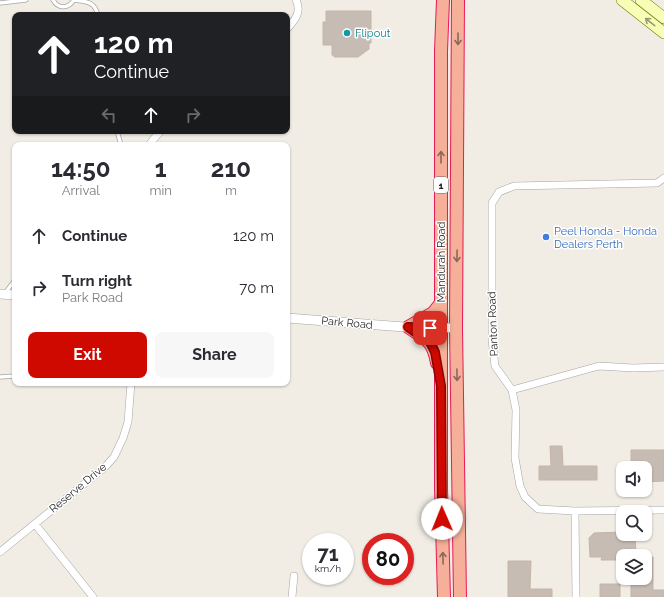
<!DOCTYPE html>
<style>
:root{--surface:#fff;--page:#f7f7f7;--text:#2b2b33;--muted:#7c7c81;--accent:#cf0800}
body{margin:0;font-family:Raleway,sans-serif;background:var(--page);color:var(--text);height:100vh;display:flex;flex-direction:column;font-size:15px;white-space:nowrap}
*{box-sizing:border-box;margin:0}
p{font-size:13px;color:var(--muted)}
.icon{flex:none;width:22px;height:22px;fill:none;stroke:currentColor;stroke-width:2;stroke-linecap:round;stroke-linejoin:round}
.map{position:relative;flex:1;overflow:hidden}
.panel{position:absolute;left:12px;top:142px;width:278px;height:244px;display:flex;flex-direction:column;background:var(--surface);border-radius:8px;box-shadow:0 1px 3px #0004}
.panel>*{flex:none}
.hud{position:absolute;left:12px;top:12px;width:278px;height:122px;border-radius:8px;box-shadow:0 1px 3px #0004;background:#202124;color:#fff;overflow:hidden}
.fabs{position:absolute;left:616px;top:461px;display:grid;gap:8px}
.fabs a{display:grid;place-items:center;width:36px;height:36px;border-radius:8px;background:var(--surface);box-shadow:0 1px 3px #0004;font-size:20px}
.speed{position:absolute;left:302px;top:533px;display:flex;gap:8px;font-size:20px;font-weight:700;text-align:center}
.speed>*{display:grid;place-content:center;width:52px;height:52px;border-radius:50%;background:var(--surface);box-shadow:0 1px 3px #0004;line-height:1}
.speed small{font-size:10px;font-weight:400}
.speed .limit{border:6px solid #d22;background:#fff;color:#111}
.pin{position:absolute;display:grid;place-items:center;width:34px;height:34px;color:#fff;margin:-17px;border-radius:8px;box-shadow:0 2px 6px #0006}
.me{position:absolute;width:44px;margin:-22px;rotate:359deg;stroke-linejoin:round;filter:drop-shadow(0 0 3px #0008)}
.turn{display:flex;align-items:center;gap:14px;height:84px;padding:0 16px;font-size:18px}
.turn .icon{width:52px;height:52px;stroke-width:2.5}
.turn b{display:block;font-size:28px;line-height:34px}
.lanes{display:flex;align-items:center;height:38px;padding:0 16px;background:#0003;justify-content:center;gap:20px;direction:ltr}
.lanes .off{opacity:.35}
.eta{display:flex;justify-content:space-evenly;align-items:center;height:68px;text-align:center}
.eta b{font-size:24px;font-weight:700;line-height:28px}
.action{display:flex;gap:8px;margin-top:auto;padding:8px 16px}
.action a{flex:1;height:46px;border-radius:8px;background:var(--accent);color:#fff;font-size:16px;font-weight:700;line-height:46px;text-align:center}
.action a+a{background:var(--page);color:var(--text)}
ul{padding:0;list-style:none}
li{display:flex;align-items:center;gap:12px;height:52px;padding:0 16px}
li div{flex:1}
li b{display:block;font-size:15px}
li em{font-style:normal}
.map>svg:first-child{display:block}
.building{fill:#c6bcb4;stroke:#c4b4a6}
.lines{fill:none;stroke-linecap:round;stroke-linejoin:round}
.service-casing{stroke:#a6a6a6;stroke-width:5}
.minor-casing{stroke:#a6a6a6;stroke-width:8}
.tertiary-casing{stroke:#a6a6a6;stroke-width:10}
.secondary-casing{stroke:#6a7d00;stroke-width:12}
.trunk-casing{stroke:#e81958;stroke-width:14}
.service{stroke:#fff;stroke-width:3.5}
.minor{stroke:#fff;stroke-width:7}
.tertiary{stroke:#fff;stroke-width:9}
.secondary{stroke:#f8feb6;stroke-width:11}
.trunk{stroke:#f6b099;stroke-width:12}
.oneway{stroke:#969a72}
.oneway2{stroke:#8a685c}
.route-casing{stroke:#870500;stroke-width:10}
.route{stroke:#cf0800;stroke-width:7}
.culture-dot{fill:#0f9aa8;stroke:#fff;stroke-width:1.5}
.shop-dot{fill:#3f7fe0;stroke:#fff;stroke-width:1.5}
.labels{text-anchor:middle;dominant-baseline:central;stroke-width:3;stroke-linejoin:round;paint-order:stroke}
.shield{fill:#fff;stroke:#626262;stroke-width:1}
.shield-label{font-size:10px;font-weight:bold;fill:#1f1f1f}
.culture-label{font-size:11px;fill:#0d838f;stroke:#fff;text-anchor:start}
.shop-label{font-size:11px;fill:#366cbe;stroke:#fff;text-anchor:start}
.street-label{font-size:11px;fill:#1f1f1f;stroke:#fff}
</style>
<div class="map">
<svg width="664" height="597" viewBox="0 0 664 597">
<rect width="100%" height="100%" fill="#f1ede5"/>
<path class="building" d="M 326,11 L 371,11 L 371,43 L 369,43 L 369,49 L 358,57 L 335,57 L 332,55 L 332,45 L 323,45 L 323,22 L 326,22 Z
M 550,446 L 562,446 L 563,466 L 597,466 L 597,480 L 539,480 L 539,466 L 551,466 Z
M 631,450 L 664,450 L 664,481 L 645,482 L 645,468 L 631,468 Z
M 623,532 L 623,534 L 635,534 L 636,556 L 623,556 L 623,560 L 601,560 L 602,557 L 590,557 L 589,538 L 594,533 Z
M 645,557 L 653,557 L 653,590 L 664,590 L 664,597 L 631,597 L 631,584 L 620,584 L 620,578 L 645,578 Z
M 508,561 L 531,561 L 530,589 L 552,589 L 552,597 L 508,597 Z
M 600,584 L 620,584 L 620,597 L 600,597 Z"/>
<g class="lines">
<g class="service-casing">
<path id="service" d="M 53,0 C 58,9 68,9 74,0
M 75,0 C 87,2 94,1 98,15
M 0,3 L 26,0
M 117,131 L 121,145
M 5,293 L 15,280
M 0,377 L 15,376"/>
</g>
<g class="minor-casing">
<path id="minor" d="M 287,29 C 295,20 302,12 296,0
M 149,145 L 157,135 L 161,131
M 664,178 L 657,183 L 514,186 L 499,192 L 492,203 L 492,340 L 495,366 L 512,390 L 516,410 L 515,458 L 520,486 L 525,497 L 538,509 L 575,511 L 664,510
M 512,390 L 599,366 L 633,368 L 664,367
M 575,511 L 576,597
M 35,524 L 93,597
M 0,552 L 105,467 L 114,457 L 123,438 L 128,422 L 131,383
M 292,597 L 294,576"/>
</g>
<g class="tertiary-casing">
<path id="tertiary" d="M 0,294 L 15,295
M 287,318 L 404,327 L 456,328"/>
</g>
<g class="secondary-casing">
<path id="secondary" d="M 622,0 L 664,33
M 641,0 L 664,18"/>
</g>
<g class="trunk-casing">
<path id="trunk" d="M 443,0 L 441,51 L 441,488 L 444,597
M 458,0 L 456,328 L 460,597
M 437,363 C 433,340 426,339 408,327 L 433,313 L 441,303"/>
</g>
<use href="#service" class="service"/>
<use href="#minor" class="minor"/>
<use href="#tertiary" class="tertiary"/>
<use href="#secondary" class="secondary"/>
<use href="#trunk" class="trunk"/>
</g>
<defs><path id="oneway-shaft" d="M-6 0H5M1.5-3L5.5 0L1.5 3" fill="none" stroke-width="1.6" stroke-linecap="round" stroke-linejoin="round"/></defs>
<use class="oneway" href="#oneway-shaft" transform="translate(650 22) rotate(-142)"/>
<g class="oneway2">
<use href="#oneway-shaft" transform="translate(458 39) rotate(90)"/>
<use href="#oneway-shaft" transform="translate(441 157) rotate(-90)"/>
<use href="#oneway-shaft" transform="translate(457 256) rotate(91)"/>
<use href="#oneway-shaft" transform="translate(457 375) rotate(89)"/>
<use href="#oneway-shaft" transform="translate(443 558) rotate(-91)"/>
</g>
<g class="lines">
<g class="route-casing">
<path id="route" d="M 430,328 L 408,327 L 430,342 L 435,352 L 441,386 L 442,519"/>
</g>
<use href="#route" class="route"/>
</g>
<circle class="culture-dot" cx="347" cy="33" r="4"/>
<circle class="shop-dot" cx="546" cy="237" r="4"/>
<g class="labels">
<rect class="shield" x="434" y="177" width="14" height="16" rx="3"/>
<g class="shield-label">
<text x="441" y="185">1</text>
</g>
<g class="culture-label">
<text x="355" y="33">Flipout</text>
</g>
<g class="shop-label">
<text x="554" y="231">Peel Honda - Honda<tspan x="554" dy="13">Dealers Perth</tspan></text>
</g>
<g class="street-label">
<text transform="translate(441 262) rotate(-90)">Mandurah Road</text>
<text transform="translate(347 323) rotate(5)">Park Road</text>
<text transform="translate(493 324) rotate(-92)">Panton Road</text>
<text transform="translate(78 488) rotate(-40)">Reserve Drive</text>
</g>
</g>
</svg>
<div class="fabs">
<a><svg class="icon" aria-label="sound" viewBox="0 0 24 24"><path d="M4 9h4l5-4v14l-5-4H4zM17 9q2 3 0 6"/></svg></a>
<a><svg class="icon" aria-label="search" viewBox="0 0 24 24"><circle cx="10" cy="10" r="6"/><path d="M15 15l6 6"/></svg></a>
<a><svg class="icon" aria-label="layers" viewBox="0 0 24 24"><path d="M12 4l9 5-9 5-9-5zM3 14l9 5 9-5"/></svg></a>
</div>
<div class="speed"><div>71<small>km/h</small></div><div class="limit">80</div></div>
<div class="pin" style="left:430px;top:328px;background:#d93025"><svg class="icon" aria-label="arrive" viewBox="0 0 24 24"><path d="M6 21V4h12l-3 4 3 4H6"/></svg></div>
<svg class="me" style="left:442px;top:519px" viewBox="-20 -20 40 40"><circle r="19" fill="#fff"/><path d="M0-13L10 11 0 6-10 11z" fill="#cf0800"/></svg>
<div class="hud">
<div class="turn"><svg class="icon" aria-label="ahead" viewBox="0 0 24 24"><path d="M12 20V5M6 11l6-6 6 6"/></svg><div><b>120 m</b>Continue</div></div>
<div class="lanes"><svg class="icon off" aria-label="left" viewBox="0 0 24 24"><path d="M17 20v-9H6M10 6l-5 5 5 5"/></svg><svg class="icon" aria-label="ahead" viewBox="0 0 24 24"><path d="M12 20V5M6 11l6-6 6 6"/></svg><svg class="icon off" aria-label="right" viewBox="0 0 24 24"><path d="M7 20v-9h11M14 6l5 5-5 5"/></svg></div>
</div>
<section class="panel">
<div class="eta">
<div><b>14:50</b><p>Arrival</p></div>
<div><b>1</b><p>min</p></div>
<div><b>210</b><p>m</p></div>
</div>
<ul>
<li><svg class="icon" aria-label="ahead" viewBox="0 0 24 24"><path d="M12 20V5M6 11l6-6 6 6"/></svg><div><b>Continue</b></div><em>120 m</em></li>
<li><svg class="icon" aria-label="right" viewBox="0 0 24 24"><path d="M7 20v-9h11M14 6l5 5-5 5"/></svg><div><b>Turn right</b><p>Park Road</p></div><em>70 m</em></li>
</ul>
<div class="action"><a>Exit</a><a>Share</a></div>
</section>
</div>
